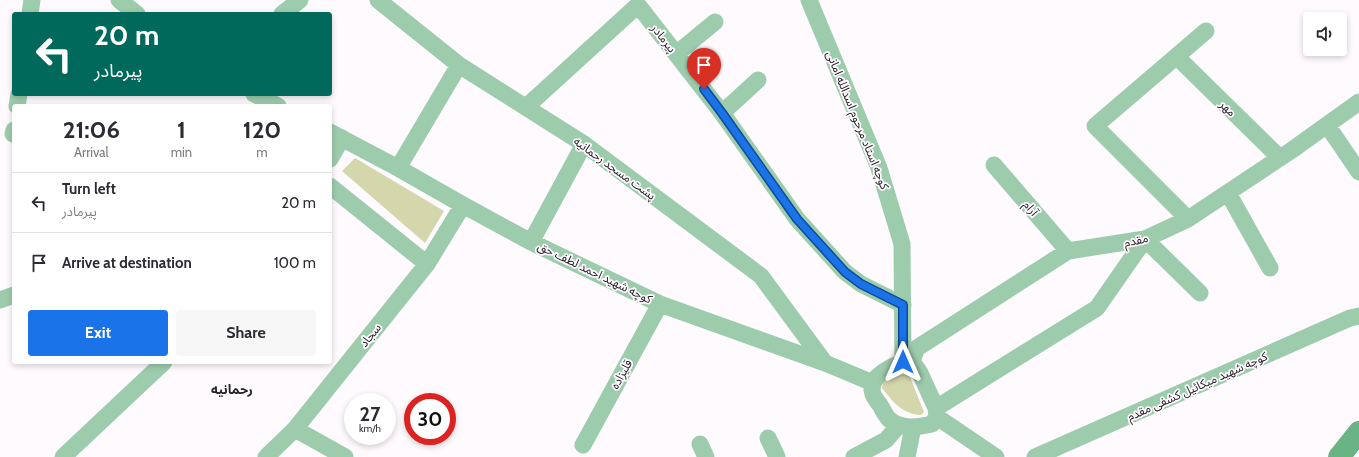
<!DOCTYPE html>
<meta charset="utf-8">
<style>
:root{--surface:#fff;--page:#f7f7f7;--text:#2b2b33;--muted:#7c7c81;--line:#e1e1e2;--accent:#1a73e8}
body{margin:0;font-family:Cabin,"Noto Sans Arabic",sans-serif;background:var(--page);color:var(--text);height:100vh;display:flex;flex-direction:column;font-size:15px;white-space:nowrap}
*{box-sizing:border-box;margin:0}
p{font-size:13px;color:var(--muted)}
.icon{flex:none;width:22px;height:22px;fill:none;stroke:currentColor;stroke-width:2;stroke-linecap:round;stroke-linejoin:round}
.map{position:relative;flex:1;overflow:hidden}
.panel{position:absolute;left:12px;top:104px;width:320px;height:260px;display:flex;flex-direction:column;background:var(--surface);border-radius:4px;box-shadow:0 2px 6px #0003}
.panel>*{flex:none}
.guide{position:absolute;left:12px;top:12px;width:320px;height:84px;border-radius:4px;box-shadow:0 2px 6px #0003;background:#00695c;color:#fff;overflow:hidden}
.buttons{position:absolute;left:1303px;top:12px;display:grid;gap:8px}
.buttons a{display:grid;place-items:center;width:44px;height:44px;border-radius:4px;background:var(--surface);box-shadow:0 2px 6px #0003;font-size:20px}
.speed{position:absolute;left:344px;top:393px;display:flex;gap:8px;font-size:20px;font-weight:700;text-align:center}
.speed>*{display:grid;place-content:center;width:52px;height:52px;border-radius:50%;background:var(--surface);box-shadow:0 2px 6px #0003;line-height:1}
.speed small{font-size:10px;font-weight:400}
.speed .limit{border:6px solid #d22;background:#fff;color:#111}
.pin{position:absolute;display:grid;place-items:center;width:34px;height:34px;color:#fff;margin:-41px -17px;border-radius:50% 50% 50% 0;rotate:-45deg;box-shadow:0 0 4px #0007}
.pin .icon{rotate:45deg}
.me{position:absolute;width:44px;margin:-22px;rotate:0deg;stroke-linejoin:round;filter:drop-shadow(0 0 3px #0008)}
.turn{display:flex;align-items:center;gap:14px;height:84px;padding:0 16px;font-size:18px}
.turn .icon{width:52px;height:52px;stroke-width:2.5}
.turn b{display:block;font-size:28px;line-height:34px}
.eta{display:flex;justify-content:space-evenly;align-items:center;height:68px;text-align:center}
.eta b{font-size:24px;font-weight:800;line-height:28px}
.primary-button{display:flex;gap:8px;margin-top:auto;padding:8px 16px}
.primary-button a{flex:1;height:46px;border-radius:4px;background:var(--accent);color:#fff;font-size:16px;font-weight:800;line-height:46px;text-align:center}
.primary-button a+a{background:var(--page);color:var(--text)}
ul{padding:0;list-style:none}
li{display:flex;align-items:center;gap:12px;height:60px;padding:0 16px;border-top:1px solid var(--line)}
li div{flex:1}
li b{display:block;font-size:15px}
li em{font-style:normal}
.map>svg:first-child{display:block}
.green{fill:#d4d7ab}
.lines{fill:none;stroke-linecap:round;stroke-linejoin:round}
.street{stroke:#9dccac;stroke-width:17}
.secondary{stroke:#6ab384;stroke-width:22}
.route-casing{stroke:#114b97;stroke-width:10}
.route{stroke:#1a73e8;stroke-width:7}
.labels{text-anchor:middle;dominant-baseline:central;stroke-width:3.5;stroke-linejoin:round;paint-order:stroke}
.street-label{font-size:12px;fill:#29222a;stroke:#fefafe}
.neighbourhood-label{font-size:13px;font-weight:bold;fill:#29222a;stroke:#fefafe}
</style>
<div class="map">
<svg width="1359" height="457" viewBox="0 0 1359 457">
<rect width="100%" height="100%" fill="#fefafe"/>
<path class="green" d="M 355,158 L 444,211 L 425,243 L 342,171 Z
M 904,373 L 908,374 L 910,377 L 924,412 L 921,415 C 902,414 893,402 882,388 L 883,382 Z"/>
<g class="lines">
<path class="street" d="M 119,0 L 137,14
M 378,0 L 459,65 L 584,144 L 761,276 L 825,363
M 809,0 L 879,168 L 902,244 L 903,362
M 30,14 L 32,0
M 282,14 L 300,0
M 676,54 L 715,22
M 1177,57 L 1280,158
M 254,94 L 278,106
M 17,106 L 19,94
M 526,107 L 638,5 L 722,113 L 797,219 L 845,272 L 861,284 L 903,305
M 722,113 L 758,80
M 1327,125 L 1359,172
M 330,132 L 398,168 L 463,205 L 531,242 L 660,304 L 825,363 L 873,383
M 13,134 L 14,130
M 330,159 L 342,138
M 994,165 L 1068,251
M 398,168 L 459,65
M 330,186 L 427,264
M 1228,193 L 1270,268
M 1188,219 L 1095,126 L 1206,31
M 531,242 L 584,144
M 0,300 L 14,295
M 903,362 L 911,363 L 916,367 L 920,373 L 936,408 L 937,417 L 932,424 C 919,427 902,430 890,420 C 886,417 883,410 880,405 C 878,402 874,398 873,394 C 867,377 890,367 903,362 Z
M 911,363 L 917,348 L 1068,251 L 1145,239 L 1188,219 L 1292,150 L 1359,102
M 936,408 L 1097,308 L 1145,239 L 1200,293
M 937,417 L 996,457
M 295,429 L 345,457
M 768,438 L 777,457
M 700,444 L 706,457
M 583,445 L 660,304
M 63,457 L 164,362
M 266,457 L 295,429 L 427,264 L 463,205
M 854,457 L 886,440 L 899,425
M 907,457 L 913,427
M 1035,457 L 1350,318 L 1359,316"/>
<path class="secondary" d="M 1339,457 L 1359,432"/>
</g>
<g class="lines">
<g class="route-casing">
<path id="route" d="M 704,89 L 722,113 L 797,219 L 845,272 L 861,284 L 903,305 L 903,362"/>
</g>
<use href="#route" class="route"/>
</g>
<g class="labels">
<g class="street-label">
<text transform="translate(664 38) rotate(52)">پیرمادر</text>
<text transform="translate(1228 108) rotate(44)">مهر</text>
<text transform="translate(858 120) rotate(68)">کوچه استاد مرحوم اسدالله امانی</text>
<text transform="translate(615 168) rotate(36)">پشت مسجد رحمانیه</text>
<text transform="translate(1031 208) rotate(50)">آرام</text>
<text transform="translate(1136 240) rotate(-13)">مقدم</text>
<text transform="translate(595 272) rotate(26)">کوچه شهید احمد لطف حق</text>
<text transform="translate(370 335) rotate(-51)">سجاد</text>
<text transform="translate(621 374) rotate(-61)">قلیزاده</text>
<text transform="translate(1197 386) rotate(-24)">کوچه شهید میکائیل کشفی مقدم</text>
</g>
<g class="neighbourhood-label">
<text x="232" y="389">رحمانیه</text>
</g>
</g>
</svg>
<div class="buttons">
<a><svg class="icon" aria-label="sound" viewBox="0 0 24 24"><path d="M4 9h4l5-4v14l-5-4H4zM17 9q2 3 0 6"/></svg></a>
</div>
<div class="speed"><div>27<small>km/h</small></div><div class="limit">30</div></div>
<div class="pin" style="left:704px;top:89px;background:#d93025"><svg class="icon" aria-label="arrive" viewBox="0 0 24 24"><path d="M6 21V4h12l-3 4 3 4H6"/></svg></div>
<svg class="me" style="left:903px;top:362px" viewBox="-20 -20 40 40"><path d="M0-17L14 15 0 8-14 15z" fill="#1a73e8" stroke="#fff" stroke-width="4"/></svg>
<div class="guide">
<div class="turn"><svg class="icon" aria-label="left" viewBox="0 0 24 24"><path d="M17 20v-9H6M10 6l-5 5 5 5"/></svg><div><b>20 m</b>پیرمادر</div></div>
</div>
<section class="panel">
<div class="eta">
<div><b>21:06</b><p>Arrival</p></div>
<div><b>1</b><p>min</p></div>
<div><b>120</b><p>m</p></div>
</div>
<ul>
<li><svg class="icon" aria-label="left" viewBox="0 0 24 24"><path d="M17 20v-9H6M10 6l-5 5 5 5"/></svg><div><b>Turn left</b><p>پیرمادر</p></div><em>20 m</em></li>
<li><svg class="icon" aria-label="arrive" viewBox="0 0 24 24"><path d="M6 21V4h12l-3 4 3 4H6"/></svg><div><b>Arrive at destination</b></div><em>100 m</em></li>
</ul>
<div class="primary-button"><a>Exit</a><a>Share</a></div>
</section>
</div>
